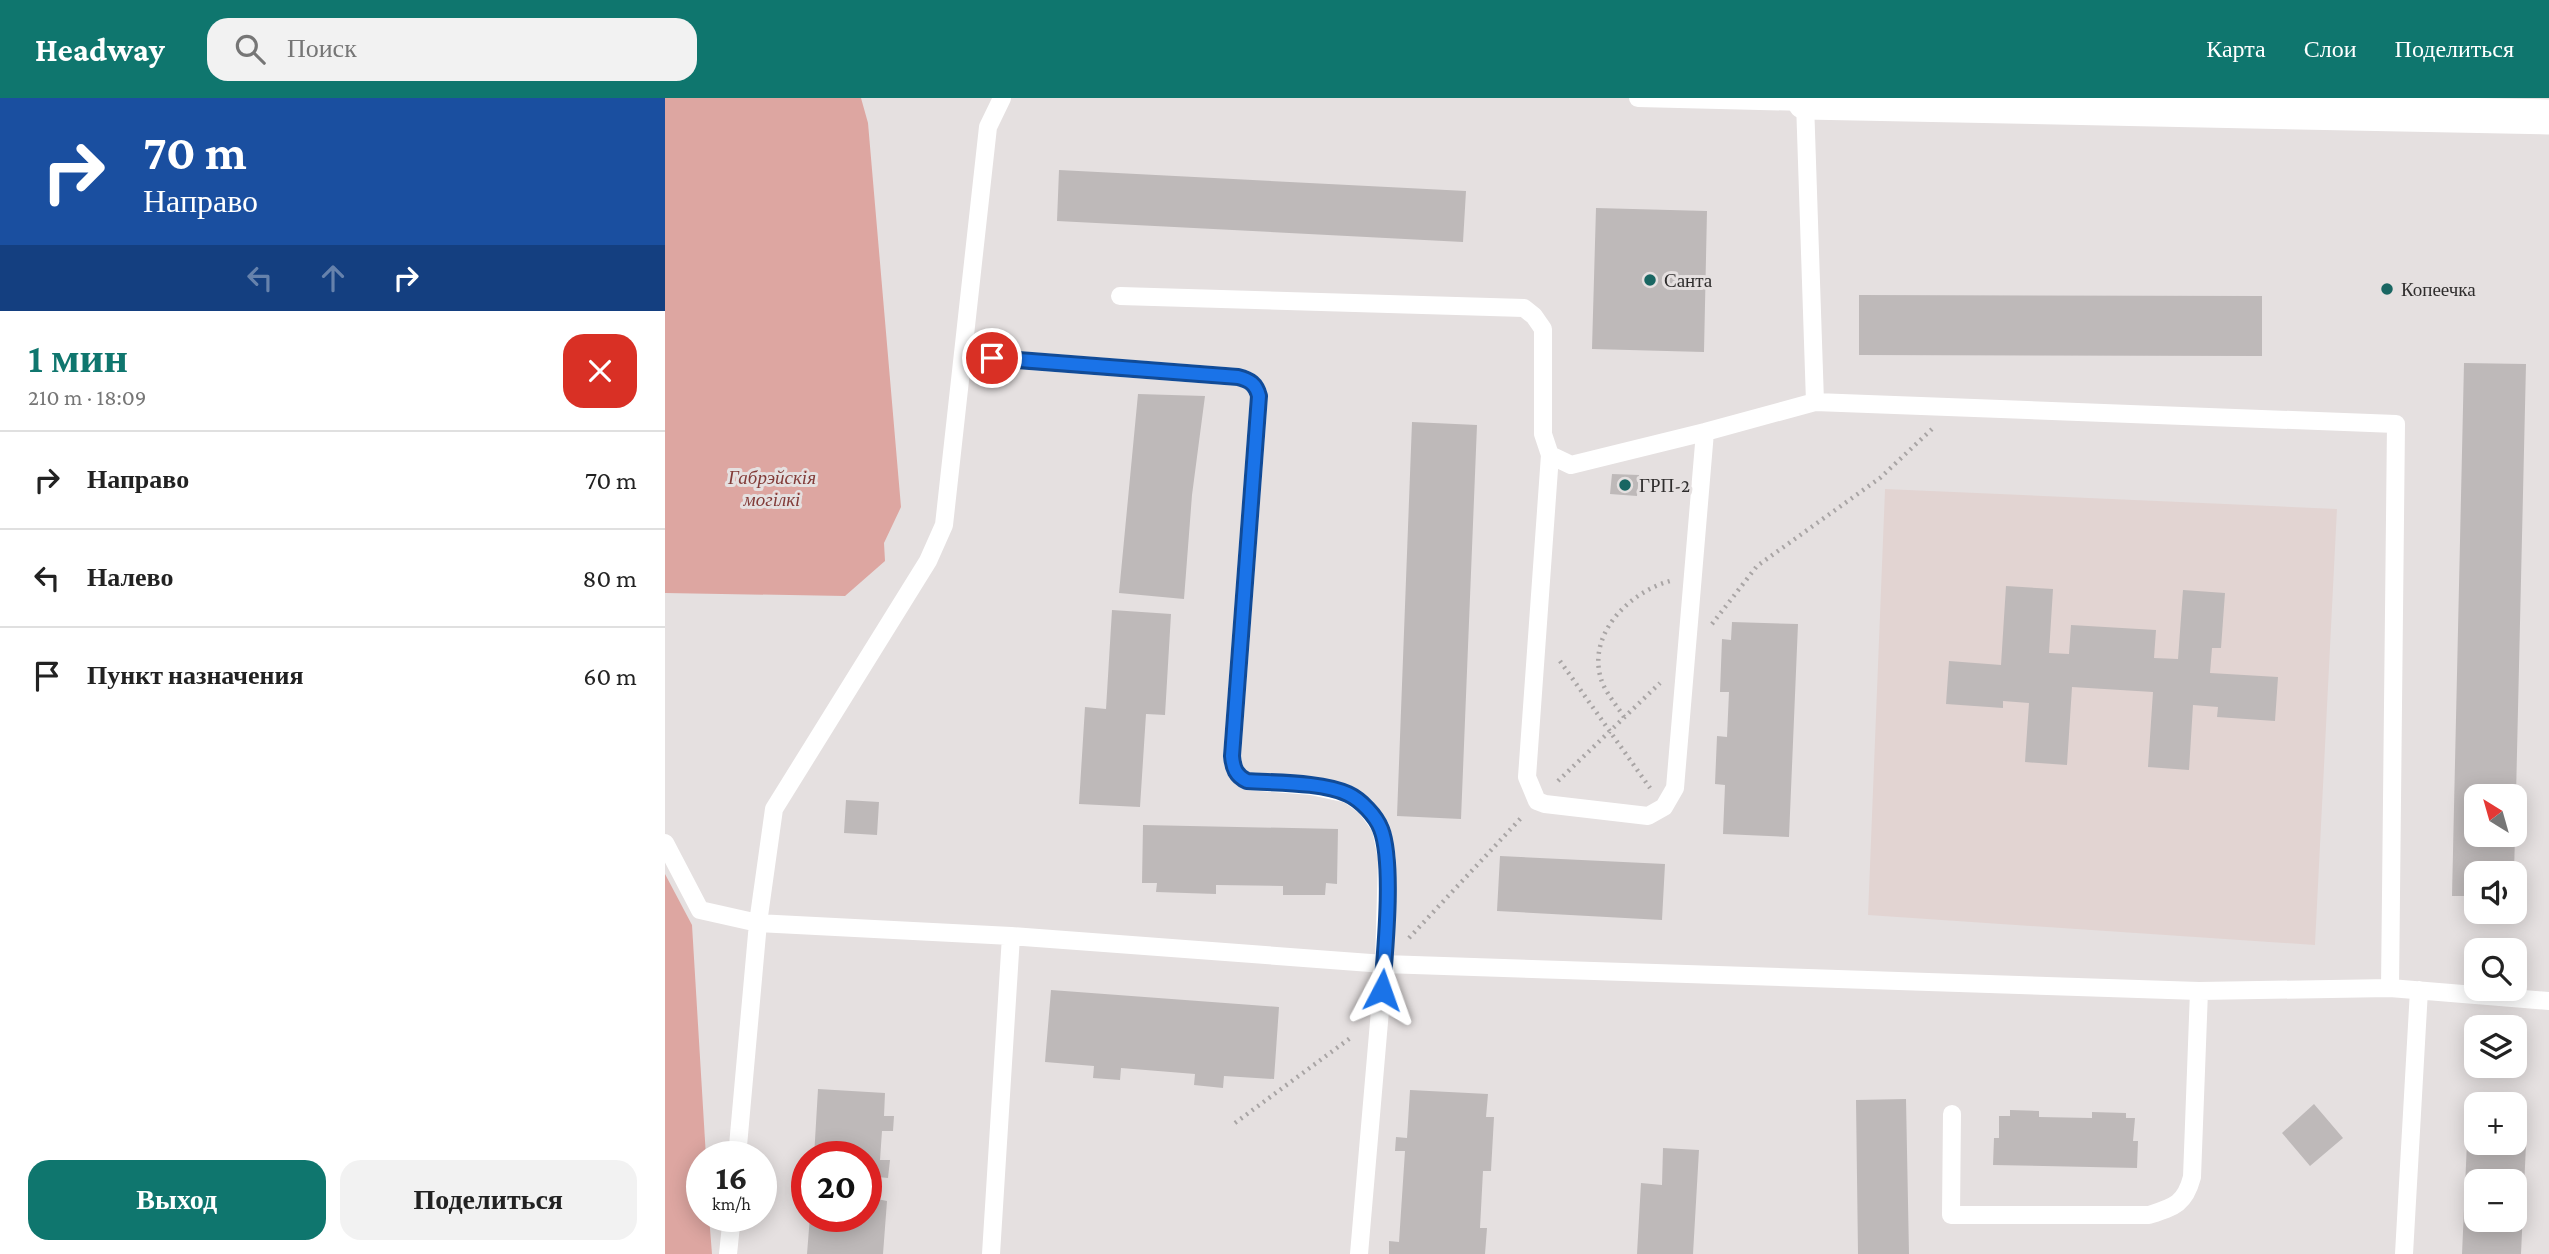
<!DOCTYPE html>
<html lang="ru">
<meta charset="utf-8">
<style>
:root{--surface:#fff;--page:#f2f2f2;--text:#222;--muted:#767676;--line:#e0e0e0;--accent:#0f766e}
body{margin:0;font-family:"Crimson Pro",serif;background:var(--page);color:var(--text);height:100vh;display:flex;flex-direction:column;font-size:26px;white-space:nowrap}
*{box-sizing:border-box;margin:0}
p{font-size:23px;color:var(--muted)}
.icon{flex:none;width:38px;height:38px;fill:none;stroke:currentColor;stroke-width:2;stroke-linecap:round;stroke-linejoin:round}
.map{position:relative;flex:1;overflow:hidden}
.sheet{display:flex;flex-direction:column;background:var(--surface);width:665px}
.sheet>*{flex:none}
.top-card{background:#1a4fa0;color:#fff;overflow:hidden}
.needle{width:46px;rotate:323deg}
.fabs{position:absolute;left:1799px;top:686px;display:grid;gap:14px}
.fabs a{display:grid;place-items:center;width:63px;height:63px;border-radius:14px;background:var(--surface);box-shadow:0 4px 18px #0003;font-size:35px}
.speed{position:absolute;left:21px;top:1043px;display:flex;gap:14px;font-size:35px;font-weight:700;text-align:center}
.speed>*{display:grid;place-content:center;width:91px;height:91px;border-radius:50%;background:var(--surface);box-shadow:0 4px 18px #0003;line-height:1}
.speed small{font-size:18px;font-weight:400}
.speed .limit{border:10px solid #d22;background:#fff;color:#111}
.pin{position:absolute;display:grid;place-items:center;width:60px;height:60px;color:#fff;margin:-30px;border:4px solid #fff;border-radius:50%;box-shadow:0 2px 7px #0007}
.me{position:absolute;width:77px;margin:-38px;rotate:4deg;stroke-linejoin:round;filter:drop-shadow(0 0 5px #0008)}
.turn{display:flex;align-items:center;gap:24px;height:147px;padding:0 28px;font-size:32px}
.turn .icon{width:91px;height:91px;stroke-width:2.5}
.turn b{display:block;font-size:49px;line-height:60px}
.lanes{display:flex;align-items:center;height:66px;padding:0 28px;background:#0003;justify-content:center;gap:35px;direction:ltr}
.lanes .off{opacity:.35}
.round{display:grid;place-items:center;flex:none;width:74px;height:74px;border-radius:21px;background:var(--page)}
.headline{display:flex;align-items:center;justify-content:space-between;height:119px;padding:0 28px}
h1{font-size:42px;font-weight:600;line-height:52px;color:var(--accent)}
.primary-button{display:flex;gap:14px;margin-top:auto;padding:14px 28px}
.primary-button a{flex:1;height:80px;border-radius:21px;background:var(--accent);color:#fff;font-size:28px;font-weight:600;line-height:80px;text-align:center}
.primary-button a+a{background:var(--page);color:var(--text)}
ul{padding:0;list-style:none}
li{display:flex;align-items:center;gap:21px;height:98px;padding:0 28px;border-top:2px solid var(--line)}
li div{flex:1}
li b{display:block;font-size:26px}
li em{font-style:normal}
header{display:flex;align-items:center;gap:42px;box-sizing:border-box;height:98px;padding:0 35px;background:var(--accent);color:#fff}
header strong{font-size:33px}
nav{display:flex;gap:38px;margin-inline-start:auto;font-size:24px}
.search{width:490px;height:63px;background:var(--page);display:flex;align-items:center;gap:18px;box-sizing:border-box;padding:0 24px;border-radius:21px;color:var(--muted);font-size:26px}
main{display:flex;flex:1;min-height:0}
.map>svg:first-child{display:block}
.built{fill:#e2d4d2}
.green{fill:#dda6a1}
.building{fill:#beb9b9;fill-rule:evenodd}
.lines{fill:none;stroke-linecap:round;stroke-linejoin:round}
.path{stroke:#a9a5a5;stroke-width:4.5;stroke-dasharray:2 5;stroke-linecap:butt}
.service{stroke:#fff;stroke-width:18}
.minor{stroke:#fff;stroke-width:35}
.route-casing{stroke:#114b97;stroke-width:18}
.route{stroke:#1a73e8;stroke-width:12}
.poi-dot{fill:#196662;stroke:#e5e0e0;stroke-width:2.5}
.labels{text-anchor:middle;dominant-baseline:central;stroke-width:6;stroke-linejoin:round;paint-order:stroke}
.poi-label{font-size:19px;fill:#2f2d2d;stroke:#e5e0e0;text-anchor:start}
.park-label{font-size:19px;font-style:italic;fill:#823b38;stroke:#e5e0e0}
</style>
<header>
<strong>Headway</strong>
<div class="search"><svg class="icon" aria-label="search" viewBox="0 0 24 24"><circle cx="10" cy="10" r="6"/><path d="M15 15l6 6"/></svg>Поиск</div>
<nav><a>Карта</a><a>Слои</a><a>Поделиться</a></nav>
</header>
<main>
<section class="sheet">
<div class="top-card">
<div class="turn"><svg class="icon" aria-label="right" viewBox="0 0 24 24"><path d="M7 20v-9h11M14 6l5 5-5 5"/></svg><div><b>70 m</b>Направо</div></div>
<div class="lanes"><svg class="icon off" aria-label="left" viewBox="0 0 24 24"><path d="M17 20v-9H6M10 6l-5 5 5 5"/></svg><svg class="icon off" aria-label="ahead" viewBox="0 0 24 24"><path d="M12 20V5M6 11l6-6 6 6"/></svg><svg class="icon" aria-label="right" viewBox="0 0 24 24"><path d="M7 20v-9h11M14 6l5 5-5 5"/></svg></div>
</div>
<div class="headline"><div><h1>1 мин</h1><p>210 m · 18:09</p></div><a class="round" style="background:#d93025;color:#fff"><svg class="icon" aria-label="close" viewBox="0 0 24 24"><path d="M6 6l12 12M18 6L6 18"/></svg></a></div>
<ul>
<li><svg class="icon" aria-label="right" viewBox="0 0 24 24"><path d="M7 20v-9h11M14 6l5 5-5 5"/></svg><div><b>Направо</b></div><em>70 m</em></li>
<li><svg class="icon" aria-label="left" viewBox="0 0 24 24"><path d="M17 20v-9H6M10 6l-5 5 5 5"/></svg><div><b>Налево</b></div><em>80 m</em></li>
<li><svg class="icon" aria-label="arrive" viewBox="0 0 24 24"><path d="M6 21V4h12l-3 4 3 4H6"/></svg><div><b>Пункт назначения</b></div><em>60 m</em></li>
</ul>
<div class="primary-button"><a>Выход</a><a>Поделиться</a></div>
</section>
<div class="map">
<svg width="1884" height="1156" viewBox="0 0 1884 1156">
<rect width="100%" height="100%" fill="#e5e0e0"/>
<path class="built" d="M 1220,391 L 1672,411 L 1650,847 L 1203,817 Z"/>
<path class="green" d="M 0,0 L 196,0 L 203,25 L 236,409 L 219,445 L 220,463 L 180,498 L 0,495 Z
M 0,776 L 27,827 L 41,1059 L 37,1059 L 37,1118 L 44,1118 L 47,1156 L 0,1156 Z"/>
<path class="building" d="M 394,72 L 801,93 L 798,144 L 392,123 Z
M 931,110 L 1042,113 L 1039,254 L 927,251 Z
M 1194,197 L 1597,198 L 1597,258 L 1194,257 Z
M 1799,265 L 1861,266 L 1851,698 L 1811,698 L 1811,737 L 1850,737 L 1849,775 L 1811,775 L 1811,798 L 1787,798 Z
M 473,296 L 540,298 L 527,397 L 519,501 L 454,495 Z
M 747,324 L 812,327 L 796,721 L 732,718 Z
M 947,376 L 974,377 L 972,398 L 945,396 Z
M 1341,488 L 1388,491 L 1384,555 L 1404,556 L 1406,527 L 1491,532 L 1489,560 L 1513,561 L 1518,492 L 1560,495 L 1556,550 L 1547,550 L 1545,575 L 1613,579 L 1610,623 L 1552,619 L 1553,609 L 1528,607 L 1524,672 L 1483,669 L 1488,594 L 1407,589 L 1402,667 L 1360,664 L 1364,605 L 1338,603 L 1338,610 L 1281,606 L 1284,563 L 1336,567 Z
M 447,512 L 506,516 L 500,617 L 481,616 L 475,709 L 414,706 L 420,609 L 441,611 Z
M 1067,524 L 1133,526 L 1124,739 L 1058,736 L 1060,687 L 1050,686 L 1052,638 L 1062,639 L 1064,594 L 1055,594 L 1057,541 L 1066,542 Z
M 181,702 L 214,704 L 212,737 L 179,735 Z
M 478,727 L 673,731 L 672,786 L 661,785 L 660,797 L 618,797 L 618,788 L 551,787 L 551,796 L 491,794 L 492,785 L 477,785 Z
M 835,758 L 1000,766 L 997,822 L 832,813 Z
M 386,892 L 614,909 L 609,981 L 559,978 L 558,990 L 529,987 L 530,976 L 456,970 L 455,982 L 428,980 L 429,968 L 380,964 Z
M 153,991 L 220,995 L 219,1018 L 229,1018 L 228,1033 L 217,1033 L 215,1062 L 225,1062 L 223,1080 L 213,1079 L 213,1089 L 212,1101 L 222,1103 L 218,1156 L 142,1156 L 145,1118 L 201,1118 L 201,1059 L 149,1059 Z
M 745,992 L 823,996 L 821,1019 L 829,1019 L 826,1073 L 818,1073 L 815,1130 L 822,1130 L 820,1156 L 724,1156 L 724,1143 L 734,1144 L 740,1053 L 730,1053 L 731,1039 L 742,1040 Z
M 1241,1001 L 1244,1156 L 1193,1156 L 1191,1002 Z
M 1649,1006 L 1678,1040 L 1645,1068 L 1617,1035 Z
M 1345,1012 L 1374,1013 L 1374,1019 L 1427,1020 L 1427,1014 L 1461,1015 L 1461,1020 L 1470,1020 L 1468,1043 L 1473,1043 L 1472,1070 L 1328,1067 L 1329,1040 L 1334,1040 L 1334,1018 L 1345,1018 Z
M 1803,1022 L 1811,1023 L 1811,1045 L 1850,1045 L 1850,1024 L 1862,1024 L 1856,1156 L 1797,1156 ZM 1811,1083 L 1850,1083 L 1850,1122 L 1811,1122 Z
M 998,1050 L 1034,1052 L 1028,1156 L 972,1156 L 976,1085 L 997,1087 Z"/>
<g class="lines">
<path class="path" d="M 1047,526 L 1092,468 L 1215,380 L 1267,331
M 895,563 L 985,690
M 959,619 C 952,608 940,594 936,581 C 922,535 965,494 1005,483
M 893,683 L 995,585
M 744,840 L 857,719
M 570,1025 L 688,938"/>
<path class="service" d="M 973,0 L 1140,4 L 1150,304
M 455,198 L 859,210 L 869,218 L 878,231 L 878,336 L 885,357 L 906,367 L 1040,334 L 1150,304 L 1731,326 L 1725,890
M 299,258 L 573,279 C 585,282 591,286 594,298 L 567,658 C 568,670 571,678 582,683 L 646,688 L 683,696 L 701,709 L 716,730 L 722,761 L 719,866 L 694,1156
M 885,357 L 862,679 L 872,703 L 880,706 L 983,718 L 999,709 L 1010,690 L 1040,334
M 0,745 L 35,812 L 93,825 L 346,838 L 719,866 L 1534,893 L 1725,890 L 1884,903
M 1287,1016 L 1286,1117 L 1484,1117 C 1509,1109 1520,1106 1527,1079 L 1534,893
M 72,1059 L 93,825 L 109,711 L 263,463 L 279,427 L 323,29 L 337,0
M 63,1156 L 67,1118
M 326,1156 L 346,838
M 1739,1156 L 1754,892"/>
<path class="minor" d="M 1140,0 L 1140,4 L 1884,19"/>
</g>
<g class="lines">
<g class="route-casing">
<path id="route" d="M 327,260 L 573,279 C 585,282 591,286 594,298 L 567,658 C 568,670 571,678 582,683 C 611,685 657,684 683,696 C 696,702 711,718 716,731 C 729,765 720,855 717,892"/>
</g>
<use href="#route" class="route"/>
</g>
<g class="poi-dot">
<circle cx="985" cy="182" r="7"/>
<circle cx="1722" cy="191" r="7"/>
<circle cx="960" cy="387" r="7"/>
</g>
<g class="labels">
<g class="poi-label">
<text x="999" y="182">Санта</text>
<text x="1736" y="191">Копеечка</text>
<text x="974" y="387">ГРП-2</text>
</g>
<g class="park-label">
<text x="107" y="379">Габрэйскія<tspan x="107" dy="22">могілкі</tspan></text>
</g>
</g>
</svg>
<div class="fabs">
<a><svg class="needle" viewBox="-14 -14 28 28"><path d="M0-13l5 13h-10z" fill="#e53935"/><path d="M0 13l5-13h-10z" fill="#767676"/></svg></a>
<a><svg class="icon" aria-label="sound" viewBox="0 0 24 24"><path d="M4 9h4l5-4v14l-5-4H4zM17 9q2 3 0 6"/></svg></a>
<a><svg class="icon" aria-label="search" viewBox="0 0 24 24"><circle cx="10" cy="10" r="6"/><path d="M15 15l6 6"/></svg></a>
<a><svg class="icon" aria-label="layers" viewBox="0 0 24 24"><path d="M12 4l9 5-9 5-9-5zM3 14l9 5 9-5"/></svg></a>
<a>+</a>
<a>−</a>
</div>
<div class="speed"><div>16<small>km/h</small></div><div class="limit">20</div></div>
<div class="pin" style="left:327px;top:260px;background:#d93025"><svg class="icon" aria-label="arrive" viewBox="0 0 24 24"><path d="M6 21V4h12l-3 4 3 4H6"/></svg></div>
<svg class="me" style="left:717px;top:892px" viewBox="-20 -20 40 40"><path d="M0-17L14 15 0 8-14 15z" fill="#1a73e8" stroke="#fff" stroke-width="4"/></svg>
</div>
</main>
